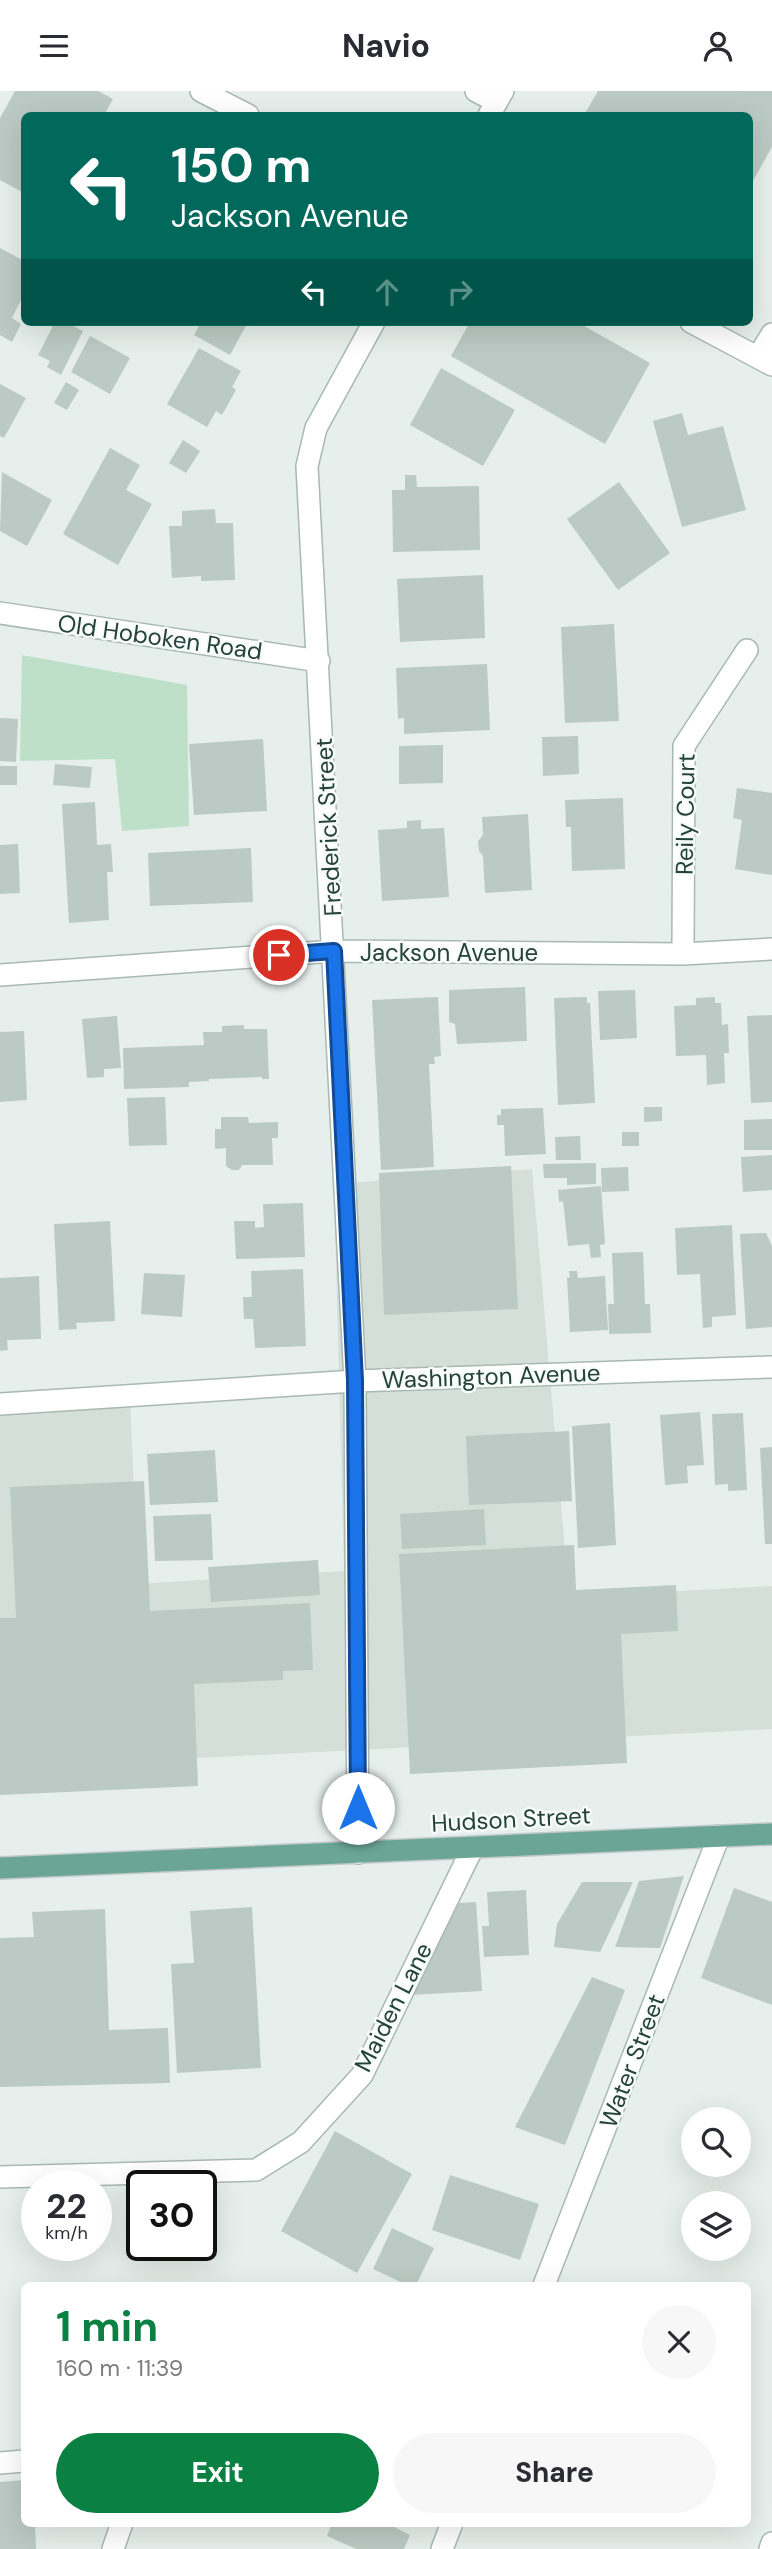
<!DOCTYPE html>
<meta charset="utf-8">
<style>
:root{--surface:#fff;--page:#f7f7f7;--text:#2b2b33;--muted:#7c7c81;--accent:#0b8043}
body{margin:0;font-family:"DM Sans",sans-serif;background:var(--page);color:var(--text);height:100vh;display:flex;flex-direction:column;font-size:26px;white-space:nowrap}
*{box-sizing:border-box;margin:0}
p{font-size:23px;color:var(--muted)}
.icon{flex:none;width:38px;height:38px;fill:none;stroke:currentColor;stroke-width:2;stroke-linecap:round;stroke-linejoin:round}
.map{position:relative;flex:1;overflow:hidden}
.sheet{position:absolute;left:21px;top:2191px;width:730px;height:245px;display:flex;flex-direction:column;background:var(--surface);border-radius:10px;box-shadow:0 7px 28px #0002}
.sheet>*{flex:none}
.banner{position:absolute;left:21px;top:21px;width:732px;height:214px;border-radius:10px;box-shadow:0 7px 28px #0002;background:#00695c;color:#fff;overflow:hidden}
.buttons{position:absolute;left:681px;top:2016px;display:grid;gap:14px}
.buttons a{display:grid;place-items:center;width:70px;height:70px;border-radius:50%;background:var(--surface);box-shadow:0 7px 28px #0002;font-size:35px}
.speed{position:absolute;left:21px;top:2079px;display:flex;gap:14px;font-size:35px;font-weight:700;text-align:center}
.speed>*{display:grid;place-content:center;width:91px;height:91px;border-radius:50%;background:var(--surface);box-shadow:0 7px 28px #0002;line-height:1}
.speed small{font-size:18px;font-weight:400}
.speed .limit{border:4px solid #111;border-radius:10px;background:#fff;color:#111}
.pin{position:absolute;display:grid;place-items:center;width:60px;height:60px;color:#fff;margin:-30px;border:4px solid #fff;border-radius:50%;box-shadow:0 2px 7px #0007}
.me{position:absolute;width:77px;margin:-38px;rotate:0deg;stroke-linejoin:round;filter:drop-shadow(0 0 5px #0008)}
.turn{display:flex;align-items:center;gap:24px;height:147px;padding:0 35px;font-size:32px}
.turn .icon{width:91px;height:91px;stroke-width:2.5}
.turn b{display:block;font-size:49px;line-height:60px}
.lanes{display:flex;align-items:center;height:66px;padding:0 35px;background:#0003;justify-content:center;gap:35px;direction:ltr}
.lanes .off{opacity:.35}
.round{display:grid;place-items:center;flex:none;width:74px;height:74px;border-radius:37px;background:var(--page)}
.overview{display:flex;align-items:center;justify-content:space-between;height:119px;padding:0 35px}
h1{font-size:42px;font-weight:700;line-height:52px;color:var(--accent)}
.action{display:flex;gap:14px;margin-top:auto;padding:14px 35px}
.action a{flex:1;height:80px;border-radius:42px;background:var(--accent);color:#fff;font-size:28px;font-weight:700;line-height:80px;text-align:center}
.action a+a{background:var(--page);color:var(--text)}
header{display:flex;justify-content:space-between;align-items:center;height:91px;padding:0 35px;background:var(--surface);font-size:32px;font-weight:700}
.map>svg:first-child{display:block}
.built{fill:#d4dfda}
.green{fill:#bfe0c8}
.building{fill:#bbcac4}
.lines{fill:none;stroke-linecap:round;stroke-linejoin:round}
.minor-casing{stroke:#a8b8b2;stroke-width:24}
.major-casing{stroke:#c2cac8;stroke-width:24}
.minor{stroke:#fff;stroke-width:21}
.major{stroke:#6aa596;stroke-width:21}
.route-casing{stroke:#114b97;stroke-width:18}
.route{stroke:#1a73e8;stroke-width:12}
.labels{text-anchor:middle;dominant-baseline:central;stroke-width:5;stroke-linejoin:round;paint-order:stroke}
.street-label{font-size:24px;fill:#24423a;stroke:#f7fbf9}
</style>
<header><svg class="icon" aria-label="menu" viewBox="0 0 24 24"><path d="M4 6h16M4 12h16M4 18h16"/></svg>Navio<svg class="icon" aria-label="person" viewBox="0 0 24 24"><circle cx="12" cy="8" r="4"/><path d="M4 21q1-7 8-7t8 7"/></svg></header>
<div class="map">
<svg width="772" height="2458" viewBox="0 0 772 2458">
<rect width="100%" height="100%" fill="#e6efeb"/>
<path class="built" d="M 532,1078 L 569,1506 L 772,1495 L 772,1638 L 0,1677 L 0,1313 L 130,1307 L 138,1493 L 344,1480 L 334,1093 Z"/>
<path class="green" d="M 22,564 L 187,594 L 189,735 L 122,740 L 115,668 L 20,670 Z"/>
<path class="building" d="M 15,0 L 98,0 L 113,8 L 104,24 L 24,24 L 24,102 L 0,89 L 0,27 Z
M 598,0 L 772,0 L 772,56 L 749,97 L 749,24 L 584,24 Z
M 0,157 L 24,170 L 24,203 L 12,227 L 21,233 L 12,251 L 0,244 Z
M 55,231 L 66,231 L 83,240 L 61,284 L 47,276 L 50,270 L 38,264 Z
M 201,231 L 248,231 L 230,264 L 194,244 Z
M 470,231 L 577,231 L 650,272 L 605,353 L 451,265 Z
M 90,245 L 130,267 L 110,303 L 71,281 Z
M 199,257 L 241,280 L 232,296 L 236,299 L 222,324 L 216,320 L 207,336 L 167,313 Z
M 441,277 L 515,319 L 483,375 L 410,334 Z
M 66,291 L 79,299 L 67,319 L 54,312 Z
M 0,293 L 26,307 L 4,347 L 0,345 Z
M 682,322 L 688,344 L 723,335 L 746,419 L 682,436 L 653,330 Z
M 183,349 L 200,360 L 186,382 L 169,372 Z
M 110,357 L 140,374 L 126,399 L 152,413 L 118,474 L 63,443 Z
M 2,381 L 52,409 L 27,455 L 0,440 Z
M 405,384 L 416,384 L 417,396 L 479,395 L 480,459 L 393,461 L 392,399 L 405,399 Z
M 619,391 L 670,462 L 618,499 L 567,428 Z
M 215,418 L 216,432 L 233,432 L 235,489 L 201,490 L 201,485 L 172,487 L 169,435 L 182,435 L 182,420 Z
M 483,484 L 485,547 L 400,551 L 397,488 Z
M 614,533 L 619,630 L 565,632 L 561,536 Z
M 487,573 L 490,639 L 404,643 L 404,627 L 398,628 L 396,577 Z
M 0,627 L 18,628 L 16,671 L 0,670 Z
M 578,645 L 579,683 L 543,685 L 542,646 Z
M 263,648 L 267,720 L 194,724 L 189,653 Z
M 443,654 L 443,692 L 399,693 L 399,655 Z
M 55,673 L 92,676 L 90,697 L 53,694 Z
M 0,675 L 17,675 L 17,694 L 0,694 Z
M 737,697 L 772,702 L 772,784 L 735,778 L 742,729 L 733,727 Z
M 623,707 L 625,778 L 572,780 L 571,736 L 566,736 L 565,709 Z
M 95,711 L 97,754 L 111,753 L 113,781 L 107,781 L 109,829 L 69,832 L 62,713 Z
M 528,723 L 532,799 L 485,802 L 483,765 L 479,760 L 478,750 L 483,744 L 482,726 Z
M 421,729 L 421,738 L 444,737 L 449,806 L 382,810 L 378,739 L 407,737 L 407,730 Z
M 18,753 L 20,802 L 0,803 L 0,754 Z
M 251,757 L 253,811 L 150,815 L 148,762 Z
M 525,896 L 527,950 L 457,953 L 455,933 L 449,931 L 449,899 Z
M 635,899 L 637,947 L 600,949 L 598,900 Z
M 438,906 L 441,965 L 434,966 L 435,973 L 429,973 L 434,1076 L 381,1079 L 372,909 Z
M 587,906 L 587,912 L 590,912 L 595,1012 L 558,1014 L 554,907 Z
M 715,906 L 715,912 L 721,912 L 722,934 L 728,933 L 729,962 L 724,962 L 725,992 L 707,994 L 706,964 L 676,965 L 674,915 L 696,914 L 696,907 Z
M 772,924 L 772,1011 L 751,1012 L 747,925 Z
M 117,925 L 121,977 L 104,978 L 104,986 L 87,987 L 82,928 Z
M 244,934 L 244,938 L 267,938 L 269,988 L 262,988 L 262,986 L 209,988 L 209,990 L 189,991 L 189,996 L 124,998 L 123,957 L 204,954 L 203,941 L 222,941 L 222,935 Z
M 24,940 L 27,1009 L 0,1011 L 0,941 Z
M 165,1006 L 167,1054 L 129,1055 L 127,1007 Z
M 644,1016 L 662,1016 L 662,1030 L 644,1031 Z
M 543,1017 L 546,1063 L 505,1065 L 504,1034 L 497,1034 L 497,1024 L 501,1024 L 501,1018 Z
M 221,1026 L 248,1026 L 249,1032 L 278,1031 L 278,1047 L 272,1047 L 273,1074 L 242,1074 L 239,1079 L 232,1079 L 226,1075 L 226,1057 L 215,1058 L 215,1038 L 221,1038 Z
M 772,1028 L 772,1059 L 744,1059 L 744,1029 Z
M 622,1041 L 639,1041 L 639,1055 L 622,1055 Z
M 580,1045 L 581,1069 L 556,1069 L 555,1046 Z
M 772,1064 L 772,1099 L 743,1101 L 741,1066 Z
M 596,1072 L 596,1093 L 567,1094 L 567,1087 L 544,1087 L 543,1073 Z
M 511,1075 L 518,1218 L 384,1224 L 379,1082 Z
M 628,1076 L 629,1100 L 602,1101 L 601,1077 Z
M 601,1095 L 605,1153 L 600,1154 L 601,1166 L 591,1167 L 589,1153 L 568,1155 L 563,1110 L 559,1111 L 558,1099 Z
M 303,1112 L 305,1166 L 236,1168 L 234,1130 L 255,1130 L 255,1137 L 264,1136 L 263,1113 Z
M 110,1130 L 115,1230 L 76,1232 L 77,1238 L 59,1239 L 54,1133 Z
M 732,1134 L 736,1224 L 712,1226 L 712,1236 L 703,1237 L 700,1183 L 677,1184 L 675,1137 Z
M 766,1142 L 772,1155 L 772,1236 L 746,1238 L 740,1143 Z
M 643,1161 L 645,1213 L 650,1213 L 651,1242 L 609,1243 L 608,1213 L 614,1213 L 612,1162 Z
M 303,1178 L 306,1255 L 255,1257 L 253,1228 L 244,1228 L 243,1206 L 252,1206 L 251,1180 Z
M 569,1180 L 577,1180 L 578,1187 L 605,1185 L 608,1239 L 570,1241 L 567,1186 L 570,1187 Z
M 144,1182 L 185,1184 L 182,1226 L 141,1223 Z
M 39,1185 L 41,1248 L 7,1249 L 8,1259 L 0,1260 L 0,1187 Z
M 700,1321 L 704,1374 L 687,1375 L 688,1392 L 665,1394 L 660,1324 Z
M 743,1322 L 747,1399 L 728,1400 L 728,1393 L 715,1394 L 712,1323 Z
M 610,1332 L 616,1454 L 578,1457 L 572,1335 Z
M 569,1340 L 572,1410 L 469,1414 L 466,1345 Z
M 772,1356 L 772,1453 L 765,1453 L 760,1357 Z
M 215,1359 L 218,1411 L 150,1414 L 147,1363 Z
M 144,1390 L 150,1520 L 310,1512 L 313,1579 L 283,1580 L 283,1589 L 194,1593 L 198,1695 L 0,1704 L 0,1527 L 16,1527 L 10,1396 Z
M 484,1418 L 486,1454 L 402,1458 L 400,1423 Z
M 211,1423 L 213,1469 L 155,1470 L 153,1425 Z
M 574,1454 L 576,1499 L 676,1494 L 678,1540 L 621,1543 L 627,1672 L 410,1683 L 399,1463 Z
M 318,1469 L 320,1504 L 211,1511 L 208,1476 Z
M 684,1785 L 660,1857 L 615,1856 L 639,1790 Z
M 582,1791 L 633,1791 L 600,1861 L 554,1856 L 557,1833 Z
M 734,1797 L 772,1811 L 772,1914 L 701,1887 Z
M 526,1799 L 529,1864 L 484,1866 L 482,1835 L 489,1835 L 487,1801 Z
M 476,1811 L 482,1900 L 411,1904 L 459,1812 Z
M 252,1816 L 261,1977 L 177,1982 L 171,1873 L 194,1872 L 190,1820 Z
M 105,1818 L 109,1939 L 168,1937 L 170,1992 L 0,1996 L 0,1847 L 34,1846 L 32,1821 Z
M 592,1886 L 625,1899 L 565,2054 L 515,2036 Z
M 335,2040 L 412,2083 L 357,2182 L 281,2140 Z
M 450,2084 L 539,2113 L 520,2169 L 432,2139 Z
M 392,2137 L 434,2157 L 416,2194 L 407,2194 L 373,2178 Z
M 24,2389 L 24,2432 L 35,2432 L 36,2458 L 0,2458 L 0,2391 Z
M 332,2432 L 386,2432 L 410,2444 L 404,2458 L 356,2458 L 327,2445 Z"/>
<g class="lines">
<g class="minor-casing">
<path id="minor" d="M 201,0 L 248,24
M 476,0 L 497,11
M 489,24 L 503,0
M 691,231 L 772,274
M 758,266 L 772,243
M 0,522 L 319,570
M 683,863 L 684,655 L 747,559
M 0,884 L 335,860 L 683,863 L 772,858
M 0,1313 L 355,1290 L 772,1276
M 358,1762 L 355,1290 L 307,375 L 316,337 L 374,231
M 0,2086 L 256,2079 L 301,2051 L 362,1984 L 473,1756
M 544,2194 L 719,1745
M 0,2372 L 24,2370
M 113,2458 L 122,2432
M 442,2458 L 452,2432
M 770,2458 L 772,2452"/>
</g>
<g class="major-casing">
<path id="major" d="M 0,1777 L 772,1743"/>
</g>
<use href="#minor" class="minor"/>
<use href="#major" class="major"/>
</g>
<g class="lines">
<g class="route-casing">
<path id="route" d="M 279,864 L 334,860 L 355,1290 L 358,1717"/>
</g>
<use href="#route" class="route"/>
</g>
<g class="labels">
<g class="street-label">
<text transform="translate(160 546) rotate(8)">Old Hoboken Road</text>
<text transform="translate(685 723) rotate(-89)">Reily Court</text>
<text transform="translate(328 736) rotate(-93)">Frederick Street</text>
<text x="449" y="861">Jackson Avenue</text>
<text transform="translate(491 1285) rotate(-2)">Washington Avenue</text>
<text transform="translate(511 1728) rotate(-3)">Hudson Street</text>
<text transform="translate(393 1916) rotate(-63)">Maiden Lane</text>
<text transform="translate(632 1970) rotate(-69)">Water Street</text>
</g>
</g>
</svg>
<div class="buttons">
<a><svg class="icon" aria-label="search" viewBox="0 0 24 24"><circle cx="10" cy="10" r="6"/><path d="M15 15l6 6"/></svg></a>
<a><svg class="icon" aria-label="layers" viewBox="0 0 24 24"><path d="M12 4l9 5-9 5-9-5zM3 14l9 5 9-5"/></svg></a>
</div>
<div class="speed"><div>22<small>km/h</small></div><div class="limit">30</div></div>
<div class="pin" style="left:279px;top:864px;background:#d93025"><svg class="icon" aria-label="arrive" viewBox="0 0 24 24"><path d="M6 21V4h12l-3 4 3 4H6"/></svg></div>
<svg class="me" style="left:358px;top:1717px" viewBox="-20 -20 40 40"><circle r="19" fill="#fff"/><path d="M0-13L10 11 0 6-10 11z" fill="#1a73e8"/></svg>
<div class="banner">
<div class="turn"><svg class="icon" aria-label="left" viewBox="0 0 24 24"><path d="M17 20v-9H6M10 6l-5 5 5 5"/></svg><div><b>150 m</b>Jackson Avenue</div></div>
<div class="lanes"><svg class="icon" aria-label="left" viewBox="0 0 24 24"><path d="M17 20v-9H6M10 6l-5 5 5 5"/></svg><svg class="icon off" aria-label="ahead" viewBox="0 0 24 24"><path d="M12 20V5M6 11l6-6 6 6"/></svg><svg class="icon off" aria-label="right" viewBox="0 0 24 24"><path d="M7 20v-9h11M14 6l5 5-5 5"/></svg></div>
</div>
<section class="sheet">
<div class="overview"><div><h1>1 min</h1><p>160 m · 11:39</p></div><a class="round"><svg class="icon" aria-label="close" viewBox="0 0 24 24"><path d="M6 6l12 12M18 6L6 18"/></svg></a></div>
<div class="action"><a>Exit</a><a>Share</a></div>
</section>
</div>
